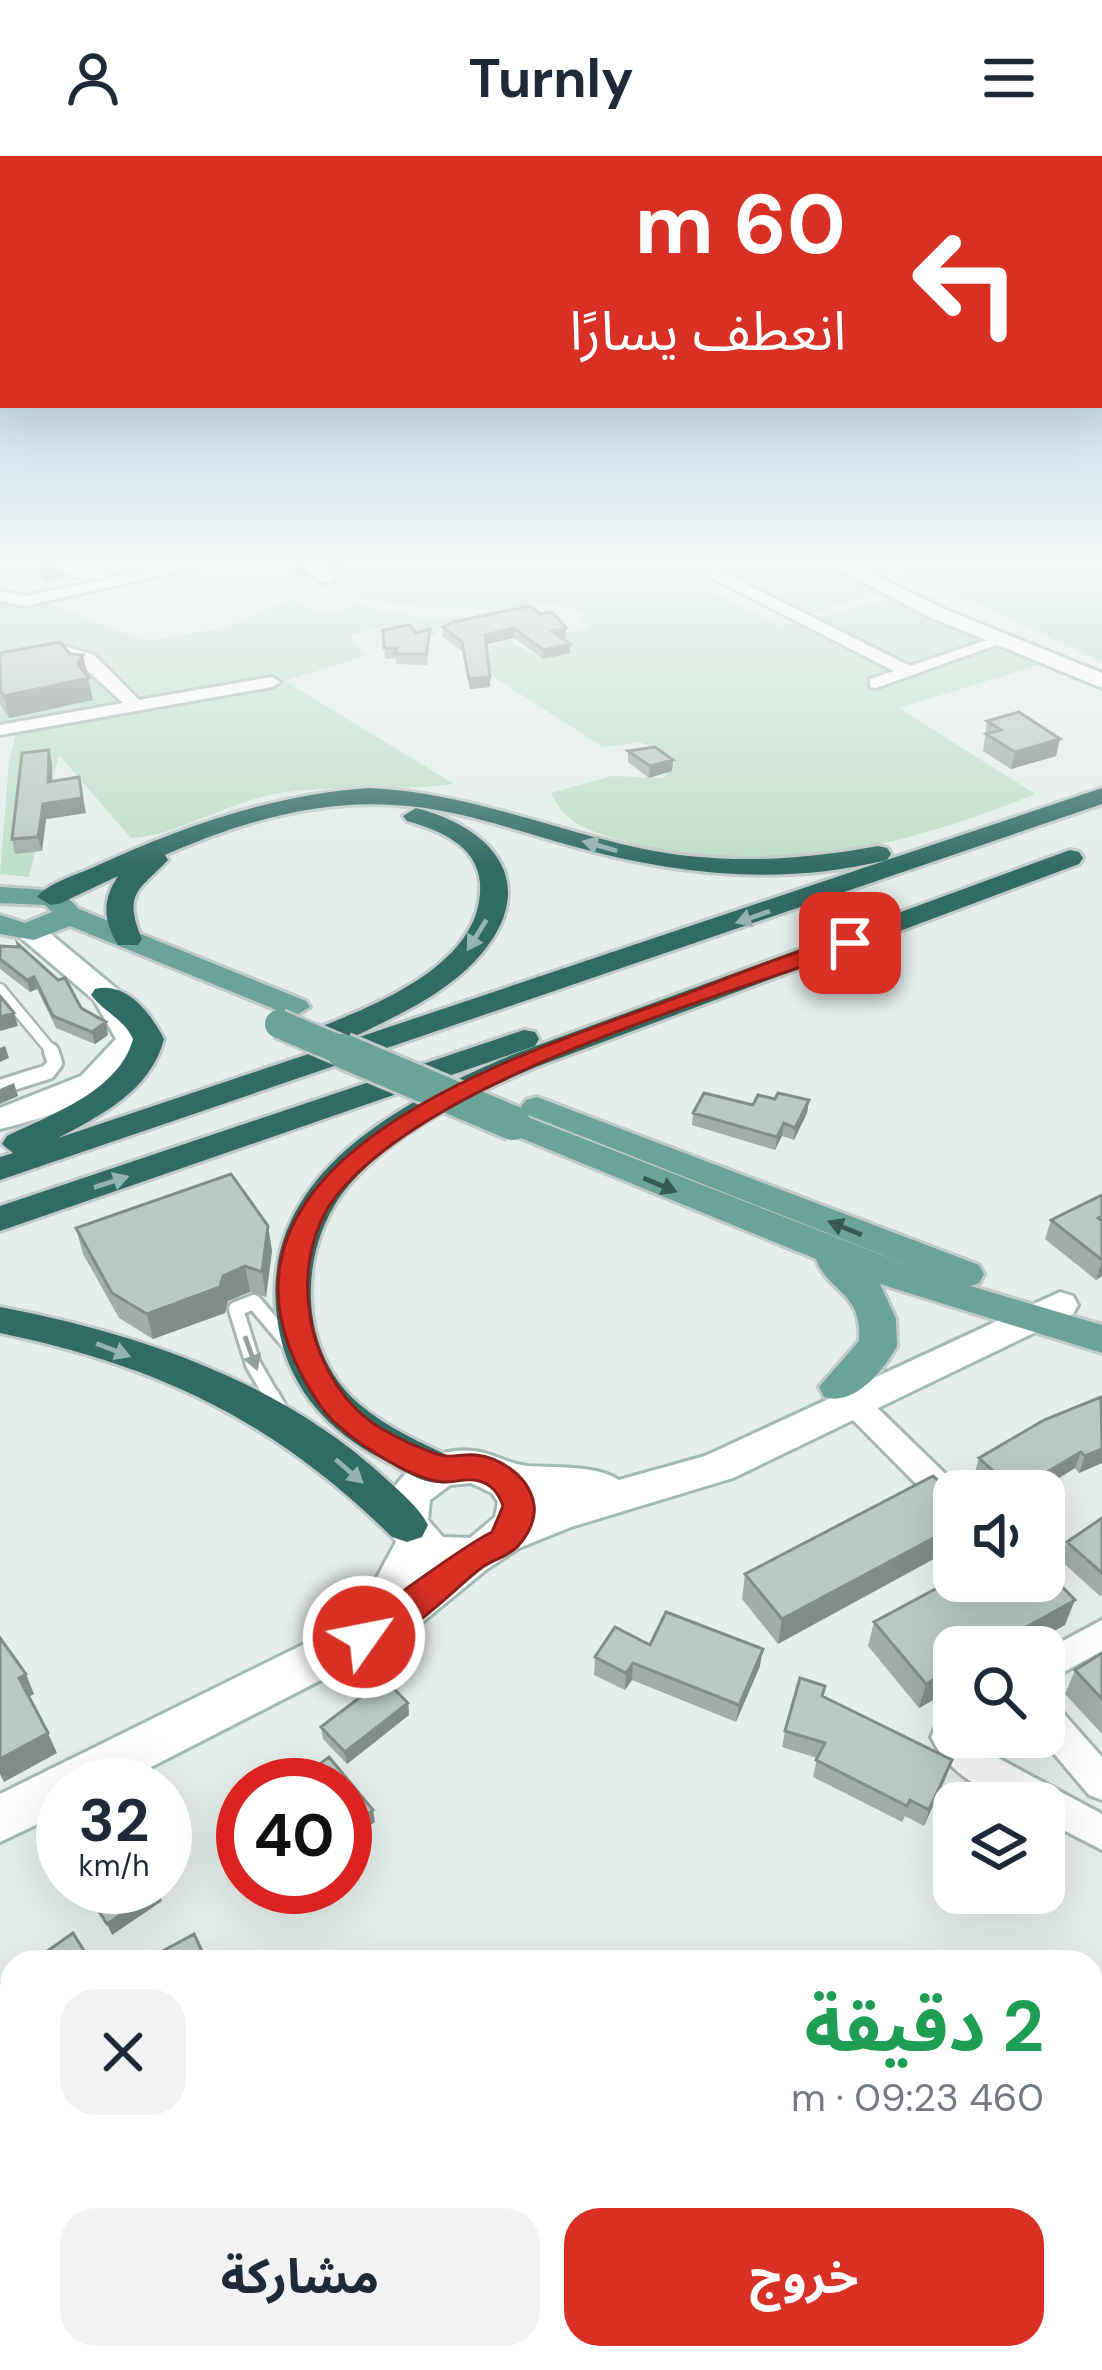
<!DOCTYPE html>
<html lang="ar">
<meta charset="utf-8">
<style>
:root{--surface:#fff;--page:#f2f2f3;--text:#1f2937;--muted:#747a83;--accent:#d93025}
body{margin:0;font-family:"DM Sans","Noto Sans Arabic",sans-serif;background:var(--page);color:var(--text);direction:rtl;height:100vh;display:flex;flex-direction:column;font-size:45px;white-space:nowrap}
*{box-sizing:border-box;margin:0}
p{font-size:39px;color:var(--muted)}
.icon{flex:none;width:66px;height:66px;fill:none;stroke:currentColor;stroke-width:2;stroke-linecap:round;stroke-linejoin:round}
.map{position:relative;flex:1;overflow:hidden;direction:ltr}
.side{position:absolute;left:0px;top:1794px;width:1104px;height:420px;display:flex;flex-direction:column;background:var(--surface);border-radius:36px 36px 0 0;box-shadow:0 12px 48px #0002;direction:rtl}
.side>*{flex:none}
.banner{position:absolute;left:0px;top:0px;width:1104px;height:252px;box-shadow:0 12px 48px #0002;direction:rtl;background:#d93025;color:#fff;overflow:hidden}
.tools{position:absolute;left:933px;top:1314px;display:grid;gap:24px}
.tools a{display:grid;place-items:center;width:132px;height:132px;border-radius:24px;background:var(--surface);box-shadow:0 12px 48px #0002;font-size:60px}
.speed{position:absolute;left:36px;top:1602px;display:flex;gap:24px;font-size:60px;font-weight:700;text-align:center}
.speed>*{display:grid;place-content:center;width:156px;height:156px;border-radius:50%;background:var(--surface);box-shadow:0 12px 48px #0002;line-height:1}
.speed small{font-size:30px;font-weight:400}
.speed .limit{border:18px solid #d22;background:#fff;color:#111}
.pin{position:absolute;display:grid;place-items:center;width:102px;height:102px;color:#fff;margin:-51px;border-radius:24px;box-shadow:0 6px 18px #0006}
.me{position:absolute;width:132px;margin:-66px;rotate:57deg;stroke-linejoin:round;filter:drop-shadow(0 0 9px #0008)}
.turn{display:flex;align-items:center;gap:42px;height:252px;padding:0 60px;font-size:54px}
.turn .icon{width:156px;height:156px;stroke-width:2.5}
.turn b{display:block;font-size:84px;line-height:102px}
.round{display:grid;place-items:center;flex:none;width:126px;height:126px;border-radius:36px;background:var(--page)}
.head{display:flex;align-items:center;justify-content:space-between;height:204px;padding:0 60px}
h1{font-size:72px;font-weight:700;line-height:90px;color:#1e9e55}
.action{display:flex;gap:24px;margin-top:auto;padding:24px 60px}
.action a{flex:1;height:138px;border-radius:36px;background:var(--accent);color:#fff;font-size:48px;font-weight:700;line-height:138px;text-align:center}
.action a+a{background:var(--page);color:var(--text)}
header{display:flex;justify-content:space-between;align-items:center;height:156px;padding:0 60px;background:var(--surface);font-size:54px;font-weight:700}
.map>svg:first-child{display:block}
.green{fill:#bedfc9}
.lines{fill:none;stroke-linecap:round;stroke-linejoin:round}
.lane-far2-casing{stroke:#a7b6b2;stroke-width:15}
.lane-far1-casing{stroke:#a7b6b2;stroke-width:20}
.lane-casing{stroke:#a7b6b2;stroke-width:22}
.street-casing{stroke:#a7b6b2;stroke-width:6}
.secondary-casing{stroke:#a3bab3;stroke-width:6}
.primary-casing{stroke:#c2cac8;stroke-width:6}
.highway-casing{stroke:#c2cac8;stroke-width:6}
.lane-far2{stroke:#fff;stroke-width:10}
.lane-far1{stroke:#fff;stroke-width:14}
.lane{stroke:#fff;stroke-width:16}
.street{fill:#fff;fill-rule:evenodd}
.secondary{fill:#fff;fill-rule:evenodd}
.primary{fill:#6aa398;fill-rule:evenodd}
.highway{fill:#306c64;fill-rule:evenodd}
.primary-bridge-far1-casing{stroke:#c2cac8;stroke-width:33;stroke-linecap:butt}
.primary-bridge-casing{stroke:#c2cac8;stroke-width:40;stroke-linecap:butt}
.primary-bridge-far1{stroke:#6aa398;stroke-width:28}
.primary-bridge{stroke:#6aa398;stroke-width:34}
.wall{fill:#a0ada9}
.shaded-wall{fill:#828d89}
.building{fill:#bac9c4;stroke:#828d89;stroke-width:3}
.oneway{fill:#93b3ae}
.oneway2{fill:#365952}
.oneway3{fill:#92a09c}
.route{fill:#d93025;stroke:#8d1f18;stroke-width:3}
</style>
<header><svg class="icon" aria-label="menu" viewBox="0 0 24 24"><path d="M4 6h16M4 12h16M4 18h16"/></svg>Turnly<svg class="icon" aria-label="person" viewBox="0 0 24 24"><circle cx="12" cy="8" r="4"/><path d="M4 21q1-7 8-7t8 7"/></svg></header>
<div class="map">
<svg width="1102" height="2214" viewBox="0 0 1102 2214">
<rect width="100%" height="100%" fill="#e5eeeb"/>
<path class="green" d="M 0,403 L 13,403 L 39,418 L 8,422 L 6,431 L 145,485 L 225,472 L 295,441 L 315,457 L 334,457 L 355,448 L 417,461 L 466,460 L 442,469 L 434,480 L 412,483 L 388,469 L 349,480 L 368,499 L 285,525 L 454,628 C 394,636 334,627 275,638 C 225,647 180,679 131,682 L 59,599 L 29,721 L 0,718 L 9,606 L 18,570 L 0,571 Z
M 402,403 L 814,403 L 880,437 L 811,457 L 727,413 L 684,422 L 781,470 L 891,443 L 1045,507 L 899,552 L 1035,638 C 937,679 782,722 676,701 C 658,697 640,690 623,685 C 591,675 565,669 551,637 L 612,620 L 664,622 L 675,605 L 640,586 L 603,591 L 497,523 L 469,496 L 509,484 L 538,501 L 556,496 L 538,483 L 590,471 L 578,461 L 588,458 C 562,442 529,453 500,453 C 444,453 378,451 326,430 L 338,420 Z
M 882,403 L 1102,403 L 1102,506 Z"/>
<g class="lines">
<g class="lane-far2-casing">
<path id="lane-far2" d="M 0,833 L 54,898"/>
</g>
<g class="lane-far1-casing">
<path id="lane-far1" d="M 0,931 L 48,916 L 55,907 L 51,895
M 273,1243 L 253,1208 L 236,1153 L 254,1146 L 291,1190"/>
</g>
<g class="lane-casing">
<path id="lane" d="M 271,1240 L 279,1254"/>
</g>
<g class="street-casing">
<path id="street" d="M 47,403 C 53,403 110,416 115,418 C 90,430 66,421 47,403 Z
M 204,403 L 232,403 L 25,450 L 0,445 L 0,435 L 25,440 Z
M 294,403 L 310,403 L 335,424 L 322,427 Z
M 716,413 L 910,510 L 996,481 L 1010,484 L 876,532 L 870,531 L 870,523 L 894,515 L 711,421 L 708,418 Z
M 65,490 L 94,499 L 139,544 L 272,521 L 280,526 L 272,531 L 0,579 L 0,569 L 123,547 L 73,501 L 0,511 L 0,501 Z
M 852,1234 L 862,1237 L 963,1335 L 954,1335 L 954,1358 L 943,1355 L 842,1253 L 837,1245 L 842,1237 Z
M 1102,1464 L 1102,1495 L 1044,1527 L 1044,1495 Z
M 1044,1544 L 1056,1549 L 1102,1601 L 1102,1644 L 1089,1639 L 1040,1581 L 1044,1581 Z
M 954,1553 L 954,1581 L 969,1581 L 974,1589 L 1102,1658 L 1102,1694 L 1044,1664 L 1044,1647 C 999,1647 951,1623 931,1581 L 942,1558 Z
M 0,2084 L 12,2089 L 12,2152 L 0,2147 Z
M 27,2202 L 75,2202 L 80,2214 L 32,2214 Z"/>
</g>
<g class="secondary-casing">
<path id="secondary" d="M 818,403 L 843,403 L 944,453 L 1102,517 L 1102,532 L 930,461 Z
M 31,767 L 41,770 L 117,833 L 146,883 C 116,940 60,958 0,973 L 0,952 L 81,920 L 116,883 L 94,844 L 21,782 L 17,776 Z
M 1060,1136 L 1073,1140 L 1078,1149 L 1073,1158 L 733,1322 L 571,1371 L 519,1392 L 487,1413 L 403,1482 L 116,1629 L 63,1629 L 63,1656 L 0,1686 L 0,1638 L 343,1469 L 349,1455 L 369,1436 L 396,1386 C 384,1368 383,1353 393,1334 C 408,1307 443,1291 474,1295 C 493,1297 508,1308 528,1310 C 556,1312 596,1309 619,1324 L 705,1300 ZM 471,1327 L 492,1337 L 498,1346 L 495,1361 L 470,1382 L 443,1381 L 428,1364 L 430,1344 L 450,1329 Z"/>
</g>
<g class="primary-casing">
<path id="primary" d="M 0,731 L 61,735 L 79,753 L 306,845 L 310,851 L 295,860 L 284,857 L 70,770 L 34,784 L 0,778 L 0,759 L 25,767 L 52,756 L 45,749 L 0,747 Z
M 537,941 L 979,1109 L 984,1118 L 979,1127 L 970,1130 L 1102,1169 L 1102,1197 L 880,1128 L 896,1163 L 897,1190 C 883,1215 854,1251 824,1241 L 819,1231 L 859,1185 C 863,1135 828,1137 816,1103 L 501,974 L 497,967 L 501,960 L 525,960 L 928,1117 L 526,958 L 521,951 L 526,944 Z"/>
</g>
<g class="highway-casing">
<path id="highway" d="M 369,632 C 463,636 548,672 639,692 C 719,709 798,705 878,690 L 887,692 L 891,698 L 887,704 L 1102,632 L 1102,648 L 0,1024 L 0,1001 L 13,997 L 2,988 L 7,980 C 52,958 119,935 133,883 C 123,862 105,857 91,839 L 95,833 C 127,825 151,858 164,883 C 151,934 102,959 58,982 L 887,704 C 781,730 676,719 572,690 C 513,674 456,652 394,649 C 314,644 238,667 165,699 L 168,704 C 140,734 122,736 142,783 L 138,789 L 118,789 C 103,765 102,744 118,720 L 61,747 L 51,749 L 37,741 C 50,726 76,719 94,711 C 183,670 271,639 369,632 Z
M 416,652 C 498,673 542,732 476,804 C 449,833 411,853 376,870 C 357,879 336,892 315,887 L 311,880 L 315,873 C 376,849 485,807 480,727 C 477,689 439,674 407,665 L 403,660 Z
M 1070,694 L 1079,696 L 1083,702 L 1079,708 L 536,911 C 469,940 397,973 349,1029 C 297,1090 296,1194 359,1248 C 387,1272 422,1287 455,1303 L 461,1314 L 455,1325 C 429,1334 403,1314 380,1302 C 330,1276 292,1235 280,1179 C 247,1025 395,948 514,898 Z
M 524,874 L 535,876 L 539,883 L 535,890 L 0,1075 L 0,1050 Z
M 0,1151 C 137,1177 280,1225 385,1322 C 400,1336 418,1350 428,1369 L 422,1381 L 407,1386 L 392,1381 C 276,1266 160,1210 0,1177 Z"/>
</g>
<use href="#lane-far2" class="lane-far2"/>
<use href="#lane-far1" class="lane-far1"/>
<use href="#lane" class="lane"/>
<use href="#street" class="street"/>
<use href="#secondary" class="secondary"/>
<use href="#primary" class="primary"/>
<use href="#highway" class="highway"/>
<g class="primary-bridge-far1-casing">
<path id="primary-bridge-far1" d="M 279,868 L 350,898"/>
</g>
<g class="primary-bridge-casing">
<path id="primary-bridge" d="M 343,895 L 513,967"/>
</g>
<use href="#primary-bridge-far1" class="primary-bridge-far1"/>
<use href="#primary-bridge" class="primary-bridge"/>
</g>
<path class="wall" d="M 23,403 L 61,403 L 64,421 L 44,427 Z
M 62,403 L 127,403 L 127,407 L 106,411 Z
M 274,403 L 303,403 L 306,405 L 307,420 L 298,422 Z
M 317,403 L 380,403 L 331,415 Z
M 540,458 L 566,472 L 566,481 L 562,482 L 570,497 L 543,503 L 514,482 L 486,488 L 490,531 L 470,533 L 462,495 L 443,481 L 443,471 Z
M 383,474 L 416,477 L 430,484 L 427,509 L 396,508 L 396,502 L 385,503 Z
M 0,497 L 83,499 L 93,544 L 9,562 L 0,548 Z
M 987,565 L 1056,600 L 1011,613 L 983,595 Z
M 49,594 L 52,609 L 52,625 L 86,657 L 46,663 L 42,695 L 15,698 L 12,683 Z
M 628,595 L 673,604 L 672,615 L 649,622 L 628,606 Z
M 0,790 L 81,852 L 108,879 L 95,888 L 56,872 L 37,833 L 30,836 L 0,813 Z
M 775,943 L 809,944 L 807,957 L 794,984 L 782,980 L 775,994 L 692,969 L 693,957 L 753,949 Z
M 1102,1039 L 1102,1120 L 1096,1124 L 1045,1083 L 1051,1064 Z
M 268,1070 L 272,1095 L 266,1141 L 250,1136 L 228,1145 L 225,1157 L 153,1183 L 119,1162 L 83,1098 L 76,1072 Z
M 1044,1264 L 1102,1307 L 1079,1317 L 1075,1312 L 1038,1335 L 992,1335 L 974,1319 L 979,1302 Z
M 933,1320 L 778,1488 L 742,1443 L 745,1418 Z
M 1102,1362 L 1102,1439 L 1100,1440 L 1060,1404 L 1067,1386 Z
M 874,1466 L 1065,1469 L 954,1491 L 954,1532 L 919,1552 L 868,1490 Z
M 650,1489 L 760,1510 L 736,1566 L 632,1524 L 625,1534 L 594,1519 L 595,1501 Z
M 1102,1497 L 1102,1578 L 1065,1538 L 1075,1514 Z
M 822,1540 L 952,1604 L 924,1670 L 905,1660 L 902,1666 L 813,1621 L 817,1602 L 782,1591 L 785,1575 Z
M 408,1547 L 409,1559 L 347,1608 L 323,1583 L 321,1571 Z"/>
<path class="shaded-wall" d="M 61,403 L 64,421 L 44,427 L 40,409 Z
M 105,403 L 127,403 L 127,407 L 106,411 Z
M 330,403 L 380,403 L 331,415 Z
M 306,405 L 307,420 L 298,422 L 297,407 Z
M 514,472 L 514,482 L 485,489 L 485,479 Z
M 566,472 L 566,481 L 552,484 L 552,475 Z
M 570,488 L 570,497 L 543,503 L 543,494 Z
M 83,499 L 93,544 L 9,562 L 4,540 L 78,508 Z
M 490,521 L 490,531 L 470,533 L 469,523 Z
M 1060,583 L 1056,600 L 1011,613 L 1015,596 Z
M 49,594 L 52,609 L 52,640 L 48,626 Z
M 673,604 L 672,615 L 649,622 L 650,610 Z
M 79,621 L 86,657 L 46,663 L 42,695 L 38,681 L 43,648 Z
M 34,821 L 37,833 L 30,836 L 27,824 Z
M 14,857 L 18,870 L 0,875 L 0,861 Z
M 106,866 L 108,879 L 95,888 L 92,876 Z
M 5,890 L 9,902 L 0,906 L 0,892 Z
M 14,927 L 18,940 L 0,948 L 0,933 Z
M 809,944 L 807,957 L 794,984 L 795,972 Z
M 784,967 L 782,980 L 775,994 L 777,981 Z
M 268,1070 L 272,1095 L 266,1141 L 262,1116 Z
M 1102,1105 L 1102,1120 L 1096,1124 Z
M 245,1110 L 250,1136 L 228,1145 L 225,1157 L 153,1183 L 147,1158 Z
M 1102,1293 L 1102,1307 L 1079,1317 L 1085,1300 Z
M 1081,1296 L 1075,1312 L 1038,1335 L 1015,1335 Z
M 954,1371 L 954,1392 L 778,1488 L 782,1463 Z
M 1075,1444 L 1065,1469 L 1026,1491 L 991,1491 Z
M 763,1493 L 760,1510 L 736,1566 L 739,1549 Z
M 633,1507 L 632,1524 L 625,1534 L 626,1517 Z
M 954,1512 L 954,1532 L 919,1552 L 926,1528 Z
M 26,1518 L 34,1538 L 27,1542 L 19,1522 Z
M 408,1547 L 409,1559 L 347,1608 L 345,1596 Z
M 48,1577 L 57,1597 L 4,1626 L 0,1618 L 0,1603 Z
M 952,1604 L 946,1621 L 924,1670 L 929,1654 Z
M 373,1654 L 375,1666 L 345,1688 L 345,1675 Z
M 158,1734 L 162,1745 L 112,1779 L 107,1768 Z
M 12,1889 L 12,1918 L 0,1927 L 0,1898 Z
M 306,2202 L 328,2202 L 315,2214 L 292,2214 Z"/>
<path class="building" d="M 34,403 L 61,403 L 40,409 Z
M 530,450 L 540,458 L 552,456 L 566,472 L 552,475 L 570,488 L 543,494 L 514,472 L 485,479 L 490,521 L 469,523 L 462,486 L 443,471 L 453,466 Z
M 409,469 L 416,477 L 430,473 L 426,498 L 395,498 L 397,492 L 384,492 L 383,474 Z
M 60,486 L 70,498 L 83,499 L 78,508 L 89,522 L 4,540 L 0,534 L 0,497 Z
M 1019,556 L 1060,583 L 1015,596 L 986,578 L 1001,574 L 987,565 Z
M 655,591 L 673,604 L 650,610 L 628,595 Z
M 49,594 L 48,626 L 79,621 L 82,642 L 43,648 L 38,681 L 12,683 L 22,597 Z
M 18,788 L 58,824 L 65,822 L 81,852 L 106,866 L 92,876 L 53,860 L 34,821 L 27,824 L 0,803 L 0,790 L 19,791 Z
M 0,840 L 14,857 L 0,861 Z
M 704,937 L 753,949 L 758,939 L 775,943 L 778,937 L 809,944 L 795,972 L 784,967 L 777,981 L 693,957 Z
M 231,1018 L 268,1070 L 262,1116 L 245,1110 L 223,1120 L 220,1131 L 147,1158 L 112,1137 L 76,1072 Z
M 1102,1039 L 1102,1060 L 1098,1062 L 1102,1065 L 1102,1104 L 1051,1064 Z
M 1101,1241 L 1102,1293 L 1085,1300 L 1081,1296 L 1015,1335 L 979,1302 L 1044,1264 Z
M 933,1320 L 949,1334 L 954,1335 L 954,1371 L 782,1463 L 745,1418 Z
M 1102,1362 L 1102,1417 L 1067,1386 Z
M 1044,1412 L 1075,1444 L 991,1491 L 954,1491 L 954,1512 L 926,1528 L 874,1466 L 954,1423 L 954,1425 L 1044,1425 Z
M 666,1456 L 763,1493 L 739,1549 L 633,1507 L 626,1517 L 595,1501 L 615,1471 L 650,1489 Z
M 0,1482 L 26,1518 L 19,1522 L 48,1577 L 0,1603 Z
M 1102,1497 L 1102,1543 L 1075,1514 Z
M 800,1522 L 825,1530 L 822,1540 L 952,1604 L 929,1654 L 910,1644 L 907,1650 L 816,1604 L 825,1587 L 785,1575 Z
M 384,1523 L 408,1547 L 345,1596 L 321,1571 Z
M 329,1601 L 373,1654 L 345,1675 L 345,1629 L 291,1629 Z
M 92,1731 L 156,1731 L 158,1734 L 107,1768 L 86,1735 Z
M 73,1777 L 91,1806 L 32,1806 Z
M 194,1778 L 207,1806 L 150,1806 L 148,1803 Z
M 12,1820 L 12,1889 L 0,1898 L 0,1828 Z
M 163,2202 L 306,2202 L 292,2214 L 149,2214 Z"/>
<defs><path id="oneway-solid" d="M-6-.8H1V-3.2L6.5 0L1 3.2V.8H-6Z" transform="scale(3)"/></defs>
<g class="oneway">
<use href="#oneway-solid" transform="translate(600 690) rotate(-164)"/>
<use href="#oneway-solid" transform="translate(753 761) rotate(161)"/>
<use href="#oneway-solid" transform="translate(477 779) rotate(122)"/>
<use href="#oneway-solid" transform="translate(111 1026) rotate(-18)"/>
<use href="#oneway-solid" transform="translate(113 1194) rotate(21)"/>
<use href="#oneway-solid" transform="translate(349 1315) rotate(41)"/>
</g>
<g class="oneway2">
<use href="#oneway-solid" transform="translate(660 1029) rotate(23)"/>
<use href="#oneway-solid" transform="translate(845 1072) rotate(-158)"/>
</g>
<use class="oneway3" href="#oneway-solid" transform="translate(251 1197) rotate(70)"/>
<linearGradient id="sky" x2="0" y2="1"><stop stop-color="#84badf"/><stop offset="0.57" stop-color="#f3f7f6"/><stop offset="1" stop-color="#f3f7f6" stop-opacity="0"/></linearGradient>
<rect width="1102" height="713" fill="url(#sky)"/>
<path class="route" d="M 850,780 L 858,782 L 858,791 C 712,844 432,921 336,1040 C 312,1071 304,1114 309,1152 C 314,1198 340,1249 382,1273 C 399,1283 421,1293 440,1299 C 451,1303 463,1297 476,1299 C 502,1302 530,1322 534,1349 C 536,1363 528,1379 518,1390 C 508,1401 491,1404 480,1413 C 452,1434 388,1504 353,1491 L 348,1481 C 355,1466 471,1386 492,1376 L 503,1350 C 499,1338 491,1328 479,1325 C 467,1321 455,1327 443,1326 C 409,1323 341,1279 322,1252 C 159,1019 489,909 653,850 C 718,827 783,798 850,780 Z"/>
</svg>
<div class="tools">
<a><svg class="icon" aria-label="sound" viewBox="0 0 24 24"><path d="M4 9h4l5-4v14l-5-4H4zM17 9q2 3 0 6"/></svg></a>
<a><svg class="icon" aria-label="search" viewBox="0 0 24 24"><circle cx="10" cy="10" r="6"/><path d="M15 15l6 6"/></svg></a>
<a><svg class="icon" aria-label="layers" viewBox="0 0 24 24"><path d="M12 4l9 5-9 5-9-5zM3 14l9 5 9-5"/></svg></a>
</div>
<div class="speed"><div>32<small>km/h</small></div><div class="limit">40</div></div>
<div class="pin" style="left:850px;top:787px;background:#d93025"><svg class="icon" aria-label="arrive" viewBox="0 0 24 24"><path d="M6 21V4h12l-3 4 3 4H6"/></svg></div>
<svg class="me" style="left:364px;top:1481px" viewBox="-20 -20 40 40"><circle r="17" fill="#d93025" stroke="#fff" stroke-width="3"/><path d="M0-11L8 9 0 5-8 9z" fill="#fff"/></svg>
<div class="banner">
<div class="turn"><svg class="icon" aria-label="left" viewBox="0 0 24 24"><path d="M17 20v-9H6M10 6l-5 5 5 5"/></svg><div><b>60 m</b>انعطف يسارًا</div></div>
</div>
<section class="side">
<div class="head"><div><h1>2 دقيقة</h1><p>460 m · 09:23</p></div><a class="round"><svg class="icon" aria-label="close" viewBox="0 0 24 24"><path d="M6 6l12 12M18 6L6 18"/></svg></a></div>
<div class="action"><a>خروج</a><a>مشاركة</a></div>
</section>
</div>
